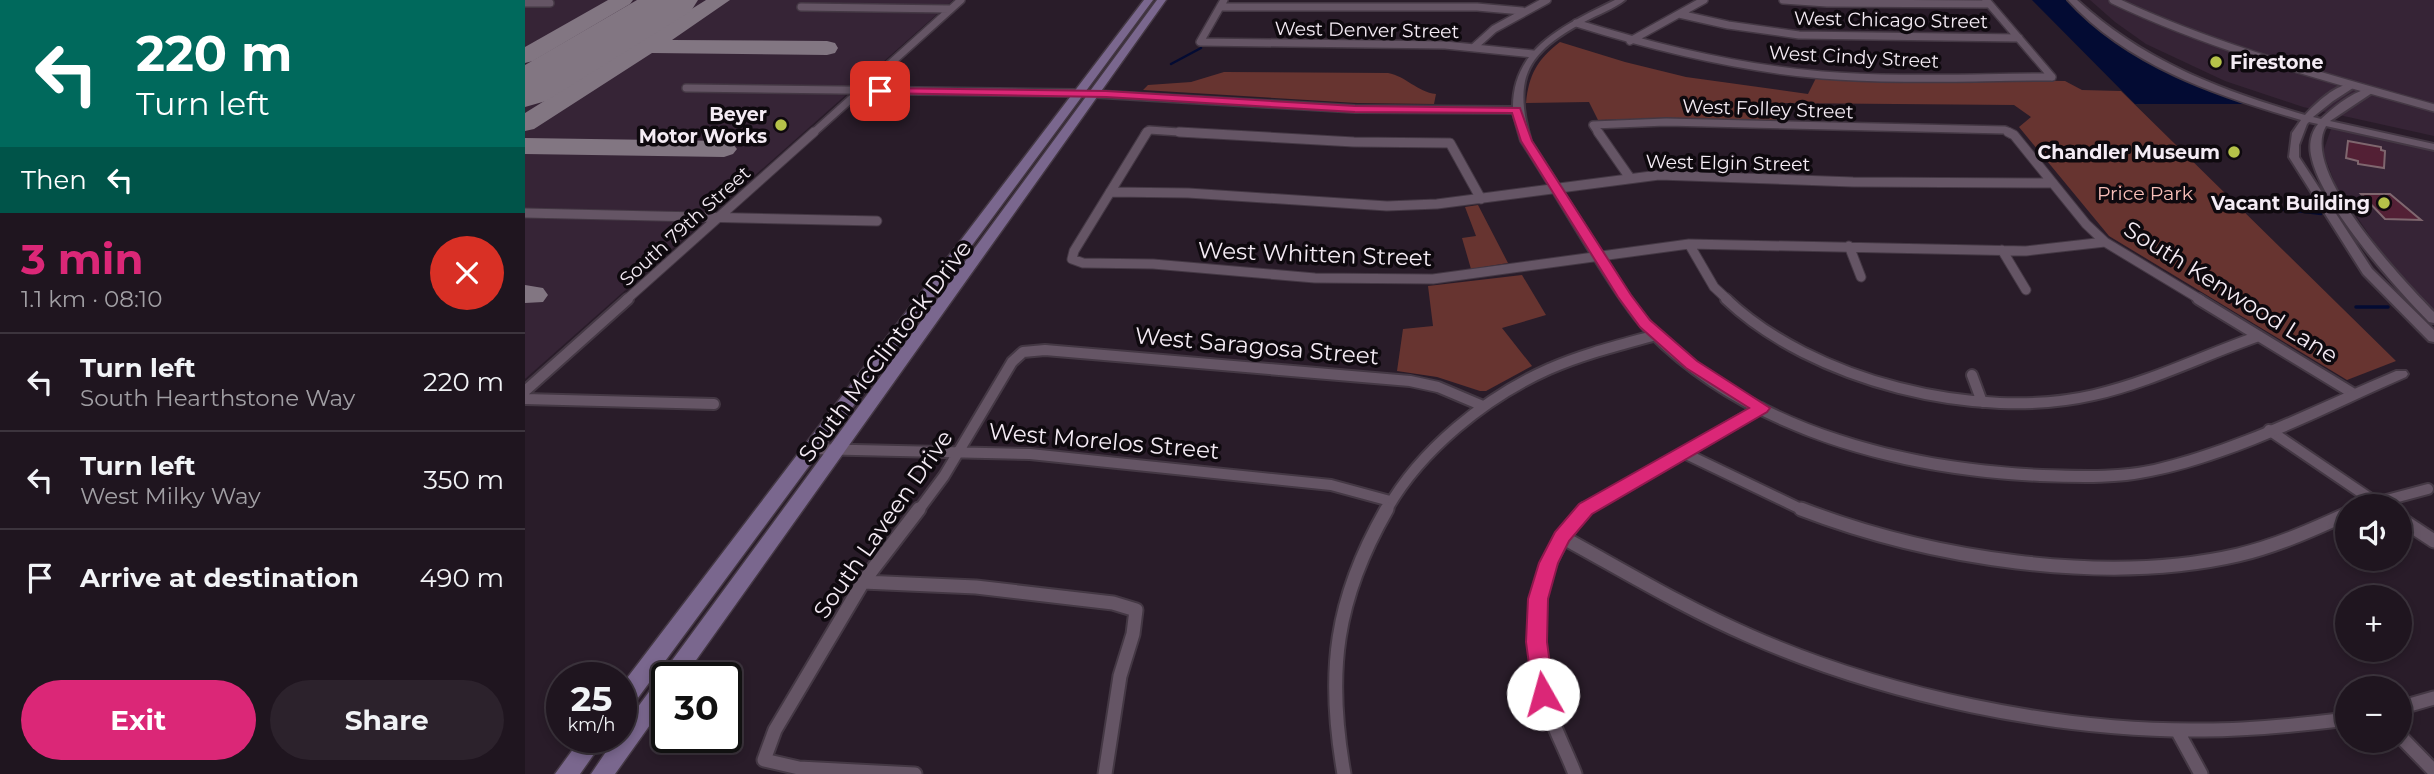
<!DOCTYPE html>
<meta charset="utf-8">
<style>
:root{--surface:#1f151f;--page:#2c222c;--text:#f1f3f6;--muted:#a19fa4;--line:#3c343d;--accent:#db2777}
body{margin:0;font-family:Montserrat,sans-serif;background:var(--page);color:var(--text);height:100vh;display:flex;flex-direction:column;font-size:26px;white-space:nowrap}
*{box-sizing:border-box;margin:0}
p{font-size:23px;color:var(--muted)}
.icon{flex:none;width:38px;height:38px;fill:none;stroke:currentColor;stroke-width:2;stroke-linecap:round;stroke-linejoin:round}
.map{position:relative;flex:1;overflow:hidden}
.details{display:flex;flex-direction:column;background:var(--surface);width:525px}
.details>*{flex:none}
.hud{background:#00695c;color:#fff;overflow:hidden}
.fabs{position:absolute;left:1810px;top:494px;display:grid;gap:14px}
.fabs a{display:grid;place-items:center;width:77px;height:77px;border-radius:50%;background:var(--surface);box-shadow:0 4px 10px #0003,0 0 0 2px var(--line);font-size:35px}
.speed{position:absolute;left:21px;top:662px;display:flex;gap:14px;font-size:35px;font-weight:700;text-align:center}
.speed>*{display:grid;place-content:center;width:91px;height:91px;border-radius:50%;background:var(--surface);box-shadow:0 4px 10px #0003,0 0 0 2px var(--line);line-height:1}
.speed small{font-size:18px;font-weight:400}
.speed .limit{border:4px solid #111;border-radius:10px;background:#fff;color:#111}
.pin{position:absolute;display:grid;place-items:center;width:60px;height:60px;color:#fff;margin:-30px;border-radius:14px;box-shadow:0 4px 10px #0006}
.me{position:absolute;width:77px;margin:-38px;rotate:353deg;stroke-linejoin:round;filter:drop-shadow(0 0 5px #0008)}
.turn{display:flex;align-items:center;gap:24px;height:147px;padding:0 21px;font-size:32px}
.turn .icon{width:91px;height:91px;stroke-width:2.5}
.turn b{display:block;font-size:49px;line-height:60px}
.then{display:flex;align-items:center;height:66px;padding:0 21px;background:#0003;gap:14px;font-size:26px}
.round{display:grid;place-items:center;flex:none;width:74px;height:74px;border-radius:37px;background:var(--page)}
.head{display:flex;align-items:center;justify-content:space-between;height:119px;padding:0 21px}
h1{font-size:42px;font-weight:700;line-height:52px;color:var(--accent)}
.action{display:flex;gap:14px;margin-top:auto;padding:14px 21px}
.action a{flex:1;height:80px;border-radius:42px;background:var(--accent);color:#fff;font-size:28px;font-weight:700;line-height:80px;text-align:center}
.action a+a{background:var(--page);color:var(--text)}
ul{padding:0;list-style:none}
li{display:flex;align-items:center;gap:21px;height:98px;padding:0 21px;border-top:2px solid var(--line)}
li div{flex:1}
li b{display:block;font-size:26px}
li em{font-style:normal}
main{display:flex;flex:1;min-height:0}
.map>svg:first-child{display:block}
.built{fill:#362436}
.green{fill:#673430}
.water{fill:#030b33}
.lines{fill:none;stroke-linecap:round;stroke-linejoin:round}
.stream-far1{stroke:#030b33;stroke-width:2.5}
.stream{stroke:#030b33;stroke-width:3.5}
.taxiway{fill:#827682;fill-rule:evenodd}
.runway{fill:#827682;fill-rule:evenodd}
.building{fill:#532035;stroke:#7f676f;stroke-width:2}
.minor-far3-casing{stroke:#443844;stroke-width:10}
.minor-far2-casing{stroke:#443844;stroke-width:11}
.minor-far1-casing{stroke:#443844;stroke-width:14}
.minor-casing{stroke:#443844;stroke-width:17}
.tertiary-casing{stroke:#443844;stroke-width:4}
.secondary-casing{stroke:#443844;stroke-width:3}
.minor-far3{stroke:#655565;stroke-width:7}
.minor-far2{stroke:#655565;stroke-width:9}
.minor-far1{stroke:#655565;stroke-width:10}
.minor{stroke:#655565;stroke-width:13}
.tertiary{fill:#655565;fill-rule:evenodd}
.secondary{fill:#7a678e;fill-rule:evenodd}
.route{fill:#db2777;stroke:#8e194d;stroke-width:2}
.poi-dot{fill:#b5c249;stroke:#0e090e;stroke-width:2.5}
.labels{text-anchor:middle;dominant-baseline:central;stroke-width:7;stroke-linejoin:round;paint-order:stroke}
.far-street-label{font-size:19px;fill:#f4ebf4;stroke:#0e090e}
.far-poi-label{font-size:19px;font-weight:bold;fill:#f4ebf4;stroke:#0e090e;text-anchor:end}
.far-park-label{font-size:19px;fill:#f8bfb9;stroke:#0e090e}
.street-label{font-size:23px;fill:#f4ebf4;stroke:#0e090e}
</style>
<main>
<section class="details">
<div class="hud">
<div class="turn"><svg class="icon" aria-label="left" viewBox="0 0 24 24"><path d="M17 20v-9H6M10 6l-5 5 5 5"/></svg><div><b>220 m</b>Turn left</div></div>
<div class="then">Then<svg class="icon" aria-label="left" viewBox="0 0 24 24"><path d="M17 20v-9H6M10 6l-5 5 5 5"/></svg></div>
</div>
<div class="head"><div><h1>3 min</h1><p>1.1 km · 08:10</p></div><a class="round" style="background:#d93025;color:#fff"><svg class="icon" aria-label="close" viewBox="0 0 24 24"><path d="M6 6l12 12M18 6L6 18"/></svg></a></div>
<ul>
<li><svg class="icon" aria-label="left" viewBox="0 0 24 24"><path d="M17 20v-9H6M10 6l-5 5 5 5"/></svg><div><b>Turn left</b><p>South Hearthstone Way</p></div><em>220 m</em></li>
<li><svg class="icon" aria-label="left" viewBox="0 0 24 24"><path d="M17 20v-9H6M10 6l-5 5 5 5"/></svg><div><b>Turn left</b><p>West Milky Way</p></div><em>350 m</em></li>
<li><svg class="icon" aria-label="arrive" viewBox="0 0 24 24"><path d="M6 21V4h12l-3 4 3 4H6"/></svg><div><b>Arrive at destination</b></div><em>490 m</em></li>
</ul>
<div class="action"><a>Exit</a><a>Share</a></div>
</section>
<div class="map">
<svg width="1909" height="774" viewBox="0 0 1909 774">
<rect width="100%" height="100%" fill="#291c29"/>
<path class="built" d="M 0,0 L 428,0 L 0,379 Z
M 1565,0 L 1909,0 L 1909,136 L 1778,107 L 1700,81 L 1621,44 L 1590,22 Z
M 1806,129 L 1819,129 L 1909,149 L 1909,312 L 1883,287 L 1864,264 L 1811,186 L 1798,152 Z"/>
<path class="green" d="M 1035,42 L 1100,62 L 1161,77 L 1283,94 L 1291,78 L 1540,81 L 1557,90 L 1596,91 L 1871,361 L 1822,380 L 1584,236 L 1494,127 L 1506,117 L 1489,105 L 1250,103 L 1259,123 L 1148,118 L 1073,120 L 1064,102 L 1001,103 C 1004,74 1012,60 1035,42 Z
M 699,72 L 863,73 C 881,76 892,92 911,94 L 909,104 L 832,103 L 618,90 L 623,85 L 666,82 Z
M 953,205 L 983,263 L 946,269 L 937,238 L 951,236 L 940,207 Z
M 997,275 L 1021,315 L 977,328 L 1007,366 L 961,391 L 955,391 L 912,377 L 872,371 L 878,329 L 908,326 L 903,286 Z"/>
<path class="water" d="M 1507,0 L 1542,0 L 1575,30 L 1604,49 L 1725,104 L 1610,104 Z"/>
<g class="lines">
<path class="stream-far1" d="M 646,64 L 676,48
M 1754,209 L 1796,214"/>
<path class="stream" d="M 1831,307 L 1863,307"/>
<path class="taxiway" d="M 83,0 L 108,0 L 105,4 L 8,61 L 0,63 L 0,47 Z
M 181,0 L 205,0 L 147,40 L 302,41 L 310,43 L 313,48 L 310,53 L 302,55 L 127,53 L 9,129 L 0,131 L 0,113 Z
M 0,138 L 199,141 L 208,144 L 212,149 L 208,154 L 199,157 L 0,154 Z
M 0,285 L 18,288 L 23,295 L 18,302 L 0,303 Z"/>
<path class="runway" d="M 112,0 L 173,0 L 166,11 L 21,101 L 0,107 L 0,65 Z"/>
</g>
<path class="building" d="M 1823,141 L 1856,147 L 1856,150 L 1860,151 L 1859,168 L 1833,164 L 1833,161 L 1821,158 Z
M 1836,194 L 1865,194 L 1896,220 L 1860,219 Z"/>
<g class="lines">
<g class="minor-far3-casing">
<path id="minor-far3" d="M 699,0 L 675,42 L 920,45 L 1008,54
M 1258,0 L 1302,3 L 1464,4
M 1461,0 L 1527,77
M 1588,0 C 1691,49 1800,77 1909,108
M 0,3 L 25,3
M 276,7 L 425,9
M 695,7 L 952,7 L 997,11
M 1154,14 L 1203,25 L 1274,35 L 1494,38
M 1051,23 C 1131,48 1213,68 1297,75 C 1373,81 1450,77 1527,77
M 1105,41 L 1179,0
M 949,47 L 969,29 L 1022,0
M 161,88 L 553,93
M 287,134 L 436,0
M 620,134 L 624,130 L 684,134
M 1074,134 L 1068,125 L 1141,122 L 1480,130 L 1486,134"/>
</g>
<g class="minor-far2-casing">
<path id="minor-far2" d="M 622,132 L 549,251 L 547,259 L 558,263 L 628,264 L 790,278 L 908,279 L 1164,244 L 1501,251 L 1580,242
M 654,132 L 829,142 L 925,143 L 956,199
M 1073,132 L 1105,178
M 1483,132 L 1489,135 L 1561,224 L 1580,242 L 1676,300
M 585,192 L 663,193 L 862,206 L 912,204 L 1134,175 L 1328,182 L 1528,183
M 0,213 L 352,221
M 1164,244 L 1189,287 L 1203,300
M 1324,246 L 1336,277
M 1477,250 L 1501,290
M 101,300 L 289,132"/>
</g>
<g class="minor-far1-casing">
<path id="minor-far1" d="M 1201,299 C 1287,381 1453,422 1569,395 C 1626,382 1679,355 1734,336
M 1673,299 L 1829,394
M 1447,375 L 1457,402
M 0,391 L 103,299
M 0,399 L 189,404
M 1744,430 L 1856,506
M 287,449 L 505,454 L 806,485 L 865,501
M 1159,453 L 1280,511
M 1839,506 L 1903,489
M 393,511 L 419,476 L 487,362 L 498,352 L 520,350 L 885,381 L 913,387 L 958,406
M 861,511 C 895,450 961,397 1024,369 C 1058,354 1095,345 1131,335
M 1059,511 L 1236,408"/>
</g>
<g class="minor-casing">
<path id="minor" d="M 1276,509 C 1403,558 1579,586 1713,555 C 1751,546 1787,530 1822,514
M 1874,518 L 1909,541
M 1037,537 C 1099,571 1160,608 1225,636 C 1359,695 1532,732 1679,730 C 1727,730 1774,725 1822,719
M 338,582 L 451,587 L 588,603 L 611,610 L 608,634 L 595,676 L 580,774
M 1874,708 L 1909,698
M 1653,732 L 1676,774
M 1874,735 L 1909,771
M 390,774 L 274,768 L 239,760 L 250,730 L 338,582 L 394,509
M 819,774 C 801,672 810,599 862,509
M 1050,774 C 1040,748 1025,721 1018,694 C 1015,684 1016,672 1014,662 C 1007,599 1019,556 1060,509"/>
</g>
<g class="tertiary-casing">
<path id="tertiary" d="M 1090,0 L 1100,0 C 1089,9 1074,14 1061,21 C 1003,52 987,76 1006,141 C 1031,179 1055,219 1080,257 C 1096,282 1112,309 1133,330 C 1234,428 1382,464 1518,470 C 1555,471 1593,473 1629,465 C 1714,445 1792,404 1871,371 L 1881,371 L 1883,374 L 1881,377 C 1798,413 1715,458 1626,476 C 1589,484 1552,482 1515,481 C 1378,475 1223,436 1123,335 C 1103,313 1087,287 1071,262 C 1046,222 1022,181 996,141 L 988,113 L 830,112 L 553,96 L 548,93 L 553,90 L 830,106 L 988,107 C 988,46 1042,24 1090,0 Z
M 1543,0 L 1552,0 C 1618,61 1695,90 1780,115 C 1791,103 1812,83 1828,84 L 1828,88 L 1808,101 L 1788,117 L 1796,119 C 1808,108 1831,88 1847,89 L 1847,93 L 1805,121 L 1909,144 L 1909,150 L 1801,126 C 1774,171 1878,280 1909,312 L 1909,323 L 1904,322 C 1869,286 1795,204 1786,155 C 1784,144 1786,133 1793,124 L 1784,122 L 1782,124 L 1774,145 L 1774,157 L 1847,269 L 1909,330 L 1909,342 L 1904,341 L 1838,274 L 1764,157 L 1767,133 L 1776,120 C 1693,96 1603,66 1543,0 Z"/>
</g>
<g class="secondary-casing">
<path id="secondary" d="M 619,0 L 628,0 L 104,710 L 96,712 L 96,686 Z
M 632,0 L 641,0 L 159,677 L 142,677 L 142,701 L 90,774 L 66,774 L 91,737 L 96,737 L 96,730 Z
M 57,737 L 81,737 L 55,774 L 30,774 Z"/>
</g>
<use href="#minor-far3" class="minor-far3"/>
<use href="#minor-far2" class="minor-far2"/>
<use href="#minor-far1" class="minor-far1"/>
<use href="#minor" class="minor"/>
<use href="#tertiary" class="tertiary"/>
<use href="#secondary" class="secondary"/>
</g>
<path class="route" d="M 355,88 L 581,91 L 830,106 L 995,108 L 1007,141 L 1106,295 L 1125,320 L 1172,361 L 1245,408 L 1242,412 L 1067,514 L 1044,541 L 1033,563 L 1023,599 L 1022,642 L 1029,694 L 1026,701 L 1018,704 L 1011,701 L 1008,694 L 1001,642 L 1003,599 L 1014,563 L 1030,532 L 1054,504 L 1224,408 L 1161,368 L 1115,327 L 1093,297 L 996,141 L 987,113 L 830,112 L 581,97 L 351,93 L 351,89 Z"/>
<g class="poi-dot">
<circle cx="1691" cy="62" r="7"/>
<circle cx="256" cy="125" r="7"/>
<circle cx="1709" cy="152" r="7"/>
<circle cx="1859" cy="203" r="7"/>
</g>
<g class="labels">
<g class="far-street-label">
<text transform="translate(1366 20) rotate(1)">West Chicago Street</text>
<text transform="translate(842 30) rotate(1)">West Denver Street</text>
<text transform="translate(1329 57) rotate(3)">West Cindy Street</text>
<text transform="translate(1243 109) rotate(2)">West Folley Street</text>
<text transform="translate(1203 163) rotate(1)">West Elgin Street</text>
<text transform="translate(160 226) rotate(-42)">South 79th Street</text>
</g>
<g class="far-poi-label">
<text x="1705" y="62" text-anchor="start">Firestone</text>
<text x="242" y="114">Beyer<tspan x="242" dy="22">Motor Works</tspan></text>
<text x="1695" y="152">Chandler Museum</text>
<text x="1845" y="203">Vacant Building</text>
</g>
<g class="far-park-label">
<text x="1620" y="193">Price Park</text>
</g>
<g class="street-label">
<text transform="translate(790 254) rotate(2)">West Whitten Street</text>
<text transform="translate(1706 292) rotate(32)">South Kenwood Lane</text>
<text transform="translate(732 346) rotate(5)">West Saragosa Street</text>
<text transform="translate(360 351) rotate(-53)">South McClintock Drive</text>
<text transform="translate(579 441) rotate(5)">West Morelos Street</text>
<text transform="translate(358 524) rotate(-55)">South Laveen Drive</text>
</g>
</g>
</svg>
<div class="fabs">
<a><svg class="icon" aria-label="sound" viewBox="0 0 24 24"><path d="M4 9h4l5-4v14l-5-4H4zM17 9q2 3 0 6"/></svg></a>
<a>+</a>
<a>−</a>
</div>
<div class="speed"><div>25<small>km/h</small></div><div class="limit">30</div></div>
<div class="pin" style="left:355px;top:91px;background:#d93025"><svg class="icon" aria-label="arrive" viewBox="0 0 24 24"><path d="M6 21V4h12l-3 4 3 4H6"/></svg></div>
<svg class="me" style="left:1018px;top:694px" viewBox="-20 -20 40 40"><circle r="19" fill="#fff"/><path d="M0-13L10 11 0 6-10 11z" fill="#db2777"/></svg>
</div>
</main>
